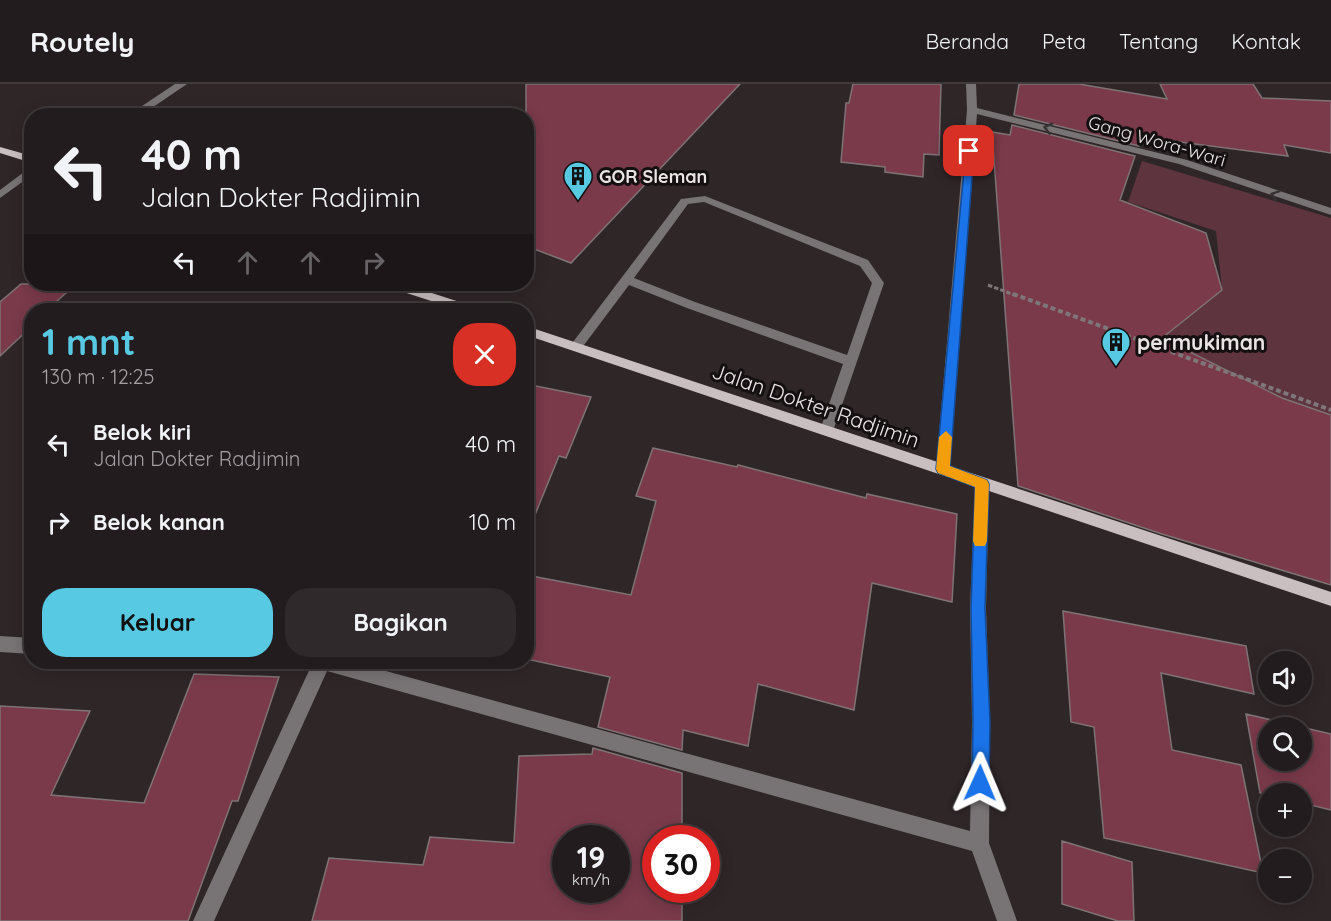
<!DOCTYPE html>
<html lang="id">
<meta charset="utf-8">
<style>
:root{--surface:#231c1e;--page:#2f292b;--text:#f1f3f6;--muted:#a3a1a4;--line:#403a3c;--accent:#57c9e2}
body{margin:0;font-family:Quicksand,sans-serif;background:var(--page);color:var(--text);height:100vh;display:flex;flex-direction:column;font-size:22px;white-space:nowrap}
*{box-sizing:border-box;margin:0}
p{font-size:20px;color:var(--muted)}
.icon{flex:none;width:33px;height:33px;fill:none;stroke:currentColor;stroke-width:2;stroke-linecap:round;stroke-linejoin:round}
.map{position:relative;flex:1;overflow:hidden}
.sheet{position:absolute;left:24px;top:219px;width:510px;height:366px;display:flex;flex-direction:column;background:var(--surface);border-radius:24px;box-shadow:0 3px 15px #0003,0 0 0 2px var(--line)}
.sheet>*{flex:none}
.banner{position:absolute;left:24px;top:24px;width:510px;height:183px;border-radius:24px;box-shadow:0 3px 15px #0003,0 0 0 2px var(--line);background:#231c1e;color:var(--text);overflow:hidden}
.controls{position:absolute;left:1258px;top:567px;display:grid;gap:12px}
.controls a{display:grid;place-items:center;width:54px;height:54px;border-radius:50%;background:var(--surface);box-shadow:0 3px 15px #0003,0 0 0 2px var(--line);font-size:30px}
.speed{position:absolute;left:552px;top:741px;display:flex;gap:12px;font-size:30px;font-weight:700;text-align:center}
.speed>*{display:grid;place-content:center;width:78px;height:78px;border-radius:50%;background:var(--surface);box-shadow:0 3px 15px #0003,0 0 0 2px var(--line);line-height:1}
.speed small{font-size:15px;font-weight:400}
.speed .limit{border:9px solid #d22;background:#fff;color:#111}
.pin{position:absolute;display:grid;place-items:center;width:51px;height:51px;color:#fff;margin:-26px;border-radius:12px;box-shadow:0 3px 9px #0006}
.me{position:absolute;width:66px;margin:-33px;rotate:1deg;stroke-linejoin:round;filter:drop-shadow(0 0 4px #0008)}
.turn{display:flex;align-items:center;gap:21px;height:126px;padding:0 18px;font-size:27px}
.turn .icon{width:78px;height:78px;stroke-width:2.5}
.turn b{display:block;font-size:42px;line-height:51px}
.lanes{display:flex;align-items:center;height:57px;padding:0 18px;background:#0003;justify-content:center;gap:30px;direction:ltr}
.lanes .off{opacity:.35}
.round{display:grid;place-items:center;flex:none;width:63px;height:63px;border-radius:24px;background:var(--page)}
.summary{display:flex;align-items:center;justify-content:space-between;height:102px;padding:0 18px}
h1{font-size:36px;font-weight:700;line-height:45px;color:var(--accent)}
.primary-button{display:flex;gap:12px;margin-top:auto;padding:12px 18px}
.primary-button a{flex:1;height:69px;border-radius:24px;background:var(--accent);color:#111;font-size:24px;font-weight:700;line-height:69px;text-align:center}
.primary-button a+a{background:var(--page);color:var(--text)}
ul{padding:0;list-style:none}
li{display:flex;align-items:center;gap:18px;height:78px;padding:0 18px}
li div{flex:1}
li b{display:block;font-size:22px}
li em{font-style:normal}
header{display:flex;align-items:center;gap:36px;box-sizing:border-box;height:84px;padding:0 30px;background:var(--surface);border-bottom:2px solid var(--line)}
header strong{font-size:28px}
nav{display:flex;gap:33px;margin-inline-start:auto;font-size:21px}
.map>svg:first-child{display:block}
.green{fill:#5e343e}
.building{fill:#7a3a4a;stroke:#7e7375;stroke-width:1.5;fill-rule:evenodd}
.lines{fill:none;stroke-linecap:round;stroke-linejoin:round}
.path-far1{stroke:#7e7678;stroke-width:3;stroke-dasharray:4.5 2;stroke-linecap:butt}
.path{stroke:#7e7678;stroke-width:4;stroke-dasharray:5 3;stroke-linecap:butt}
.minor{fill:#787374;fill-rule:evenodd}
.major{fill:#c9bfc0;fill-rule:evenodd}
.oneway{stroke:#373334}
.route{fill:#1a73e8;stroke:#114b97;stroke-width:1.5}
.slow{fill:#f59e0b}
.labels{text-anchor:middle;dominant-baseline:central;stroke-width:6;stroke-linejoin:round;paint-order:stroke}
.far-street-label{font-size:18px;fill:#eae4e5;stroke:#141011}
.far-poi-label{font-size:18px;font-weight:bold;fill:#eae4e5;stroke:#141011;text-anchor:start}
.poi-label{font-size:21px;font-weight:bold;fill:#eae4e5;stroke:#141011;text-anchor:start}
.street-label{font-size:21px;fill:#eae4e5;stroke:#141011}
</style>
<header>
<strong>Routely</strong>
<nav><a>Beranda</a><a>Peta</a><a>Tentang</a><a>Kontak</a></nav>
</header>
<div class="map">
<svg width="1331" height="837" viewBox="0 0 1331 837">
<rect width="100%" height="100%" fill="#2f2628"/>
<path class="green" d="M 1142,77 L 1331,134 L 1331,331 L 1282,314 L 1162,254 L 1222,206 L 1216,147 L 1128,118 Z"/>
<path class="building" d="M 526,0 L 740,0 L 571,179 L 526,162 Z
M 853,0 L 941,0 L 939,71 L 924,70 L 923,93 L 885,88 L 885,83 L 841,78 L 846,19 L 849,19 Z
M 1019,0 L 1079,0 L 1167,15 L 1160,0 L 1253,0 L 1262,14 L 1331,17 L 1331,69 L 1284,61 L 1288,72 L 1142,53 L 1139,62 L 1014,31 Z
M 1012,41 L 1135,72 L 1120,116 L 1206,149 L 1222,206 L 1162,254 L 1282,314 L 1331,331 L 1331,501 L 1162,450 L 1018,402 L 992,48 L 1010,51 Z
M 21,200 L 76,200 L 47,226 L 32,226 L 32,242 L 0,272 L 0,218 Z
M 526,300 L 591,313 L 566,374 L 559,372 L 528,448 L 526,447 Z
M 653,364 L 737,383 L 738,381 L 866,414 L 867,410 L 957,430 L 952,518 L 872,499 L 854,626 L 758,600 L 748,662 L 683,646 L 682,666 L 598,643 L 610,593 L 526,575 L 526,491 L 631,511 L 656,417 L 636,412 Z
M 1063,527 L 1246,562 L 1254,610 L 1161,589 L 1172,666 L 1241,681 L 1263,789 L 1104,754 L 1094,643 L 1071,638 Z
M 194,590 L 279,593 L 238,717 L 232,717 L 188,837 L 0,837 L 0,622 L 90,627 L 51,711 L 144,719 Z
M 1246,630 L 1331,650 L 1331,726 L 1302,719 L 1302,710 L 1269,711 L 1260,709 ZM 1269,644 L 1302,644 L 1302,676 L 1269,676 Z
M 593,664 L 682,689 L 682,754 L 656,754 L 656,806 L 682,806 L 682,837 L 312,837 L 329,774 L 423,781 L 430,753 L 514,759 L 519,672 L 592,670 ZM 566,754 L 616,754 L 616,806 L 566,806 Z
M 1062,757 L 1132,778 L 1134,837 L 1118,837 L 1062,820 Z"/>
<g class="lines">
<path class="path-far1" d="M 988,201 L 1017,212"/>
<path class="path" d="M 1013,210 L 1331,326"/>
<path class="minor" d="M 175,0 L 187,0 L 140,32 L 127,32 Z
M 966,0 L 976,0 L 977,24 L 1187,76 L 1331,124 L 1331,131 L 1179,80 L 977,30 L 950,385 L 948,389 L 938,389 L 936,385 L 967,26 Z
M 32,82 L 32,91 L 0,114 L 0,106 Z
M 705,112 L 868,176 L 884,199 L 832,350 L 827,352 L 820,346 L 843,280 L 687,224 L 629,201 L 581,265 L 576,267 L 570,262 L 681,115 ZM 704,118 L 860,182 L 872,199 L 847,271 L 695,218 L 634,194 L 688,120 Z
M 982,394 L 987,396 L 989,400 L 986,524 L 990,638 L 989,759 L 1017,837 L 997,837 L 972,767 L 327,587 L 214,837 L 193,837 L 313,578 L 353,578 L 970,747 L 972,638 L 970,524 L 975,400 L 977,396 Z
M 0,552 L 32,554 L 32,570 L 0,568 Z"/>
<path class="major" d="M 0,63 L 32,72 L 32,79 L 0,69 Z
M 386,200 L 404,200 L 475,223 L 477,226 L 459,226 L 388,203 Z
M 526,242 L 1331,508 L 1331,522 L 526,251 Z"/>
</g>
<defs><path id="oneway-chevron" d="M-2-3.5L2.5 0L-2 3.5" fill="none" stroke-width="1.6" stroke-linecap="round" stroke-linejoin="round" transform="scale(1.5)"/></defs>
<g class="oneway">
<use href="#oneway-chevron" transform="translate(1048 44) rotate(-166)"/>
<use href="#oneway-chevron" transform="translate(1275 111) rotate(-161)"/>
</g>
<path class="route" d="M 966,65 L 974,67 L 950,382 L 987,396 L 989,400 L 985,524 L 990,638 L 989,699 L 986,705 L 980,707 L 974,705 L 972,699 L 973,638 L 971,524 L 975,403 L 938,389 L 936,385 Z"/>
<path class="slow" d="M 946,347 L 952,353 L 950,382 L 987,396 L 989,400 L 987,457 L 985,462 L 975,462 L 973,457 L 975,403 L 938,389 L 936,385 L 939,353 Z"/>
<defs>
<g id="building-pin" transform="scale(1.5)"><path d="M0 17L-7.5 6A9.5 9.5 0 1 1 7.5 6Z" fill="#57c9e2" stroke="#141011"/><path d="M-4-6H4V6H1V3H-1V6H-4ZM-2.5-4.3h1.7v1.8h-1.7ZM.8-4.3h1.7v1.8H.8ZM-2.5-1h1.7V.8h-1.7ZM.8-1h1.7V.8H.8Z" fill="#111"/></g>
</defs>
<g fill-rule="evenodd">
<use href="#building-pin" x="578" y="92"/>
<use href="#building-pin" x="1116" y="258"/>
</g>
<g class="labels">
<g class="far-street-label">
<text transform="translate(1157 57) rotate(16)">Gang Wora-Wari</text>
</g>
<g class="far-poi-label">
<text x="599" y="92">GOR Sleman</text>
</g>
<g class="poi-label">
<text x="1137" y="258">permukiman</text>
</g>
<g class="street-label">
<text transform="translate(816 321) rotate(19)">Jalan Dokter Radjimin</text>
</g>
</g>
</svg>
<div class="controls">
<a><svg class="icon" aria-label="sound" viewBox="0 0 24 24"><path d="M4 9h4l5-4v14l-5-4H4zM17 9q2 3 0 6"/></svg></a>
<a><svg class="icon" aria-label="search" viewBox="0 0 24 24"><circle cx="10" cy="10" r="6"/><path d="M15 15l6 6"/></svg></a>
<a>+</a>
<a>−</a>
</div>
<div class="speed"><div>19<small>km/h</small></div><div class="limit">30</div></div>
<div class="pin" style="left:969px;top:67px;background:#d93025"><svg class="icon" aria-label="arrive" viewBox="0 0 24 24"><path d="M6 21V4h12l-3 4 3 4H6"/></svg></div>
<svg class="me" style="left:980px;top:699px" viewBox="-20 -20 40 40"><path d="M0-17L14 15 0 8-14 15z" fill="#1a73e8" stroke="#fff" stroke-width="4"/></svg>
<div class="banner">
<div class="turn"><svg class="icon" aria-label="left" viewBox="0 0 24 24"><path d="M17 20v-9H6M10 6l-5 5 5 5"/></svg><div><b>40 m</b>Jalan Dokter Radjimin</div></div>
<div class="lanes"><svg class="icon" aria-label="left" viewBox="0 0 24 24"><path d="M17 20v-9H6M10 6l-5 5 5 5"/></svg><svg class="icon off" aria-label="ahead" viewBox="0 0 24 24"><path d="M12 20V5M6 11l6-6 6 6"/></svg><svg class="icon off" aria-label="ahead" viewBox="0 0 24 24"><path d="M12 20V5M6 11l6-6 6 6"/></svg><svg class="icon off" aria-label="right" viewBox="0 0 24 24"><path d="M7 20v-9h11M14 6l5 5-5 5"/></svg></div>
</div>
<section class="sheet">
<div class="summary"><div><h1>1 mnt</h1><p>130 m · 12:25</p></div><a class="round" style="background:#d93025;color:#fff"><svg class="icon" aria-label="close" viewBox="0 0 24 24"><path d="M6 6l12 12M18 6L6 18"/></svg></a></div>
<ul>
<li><svg class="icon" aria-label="left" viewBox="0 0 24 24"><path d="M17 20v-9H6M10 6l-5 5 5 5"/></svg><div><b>Belok kiri</b><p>Jalan Dokter Radjimin</p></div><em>40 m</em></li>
<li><svg class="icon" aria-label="right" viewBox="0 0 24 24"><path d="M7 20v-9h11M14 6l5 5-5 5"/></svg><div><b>Belok kanan</b></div><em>10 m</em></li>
</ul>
<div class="primary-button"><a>Keluar</a><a>Bagikan</a></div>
</section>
</div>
